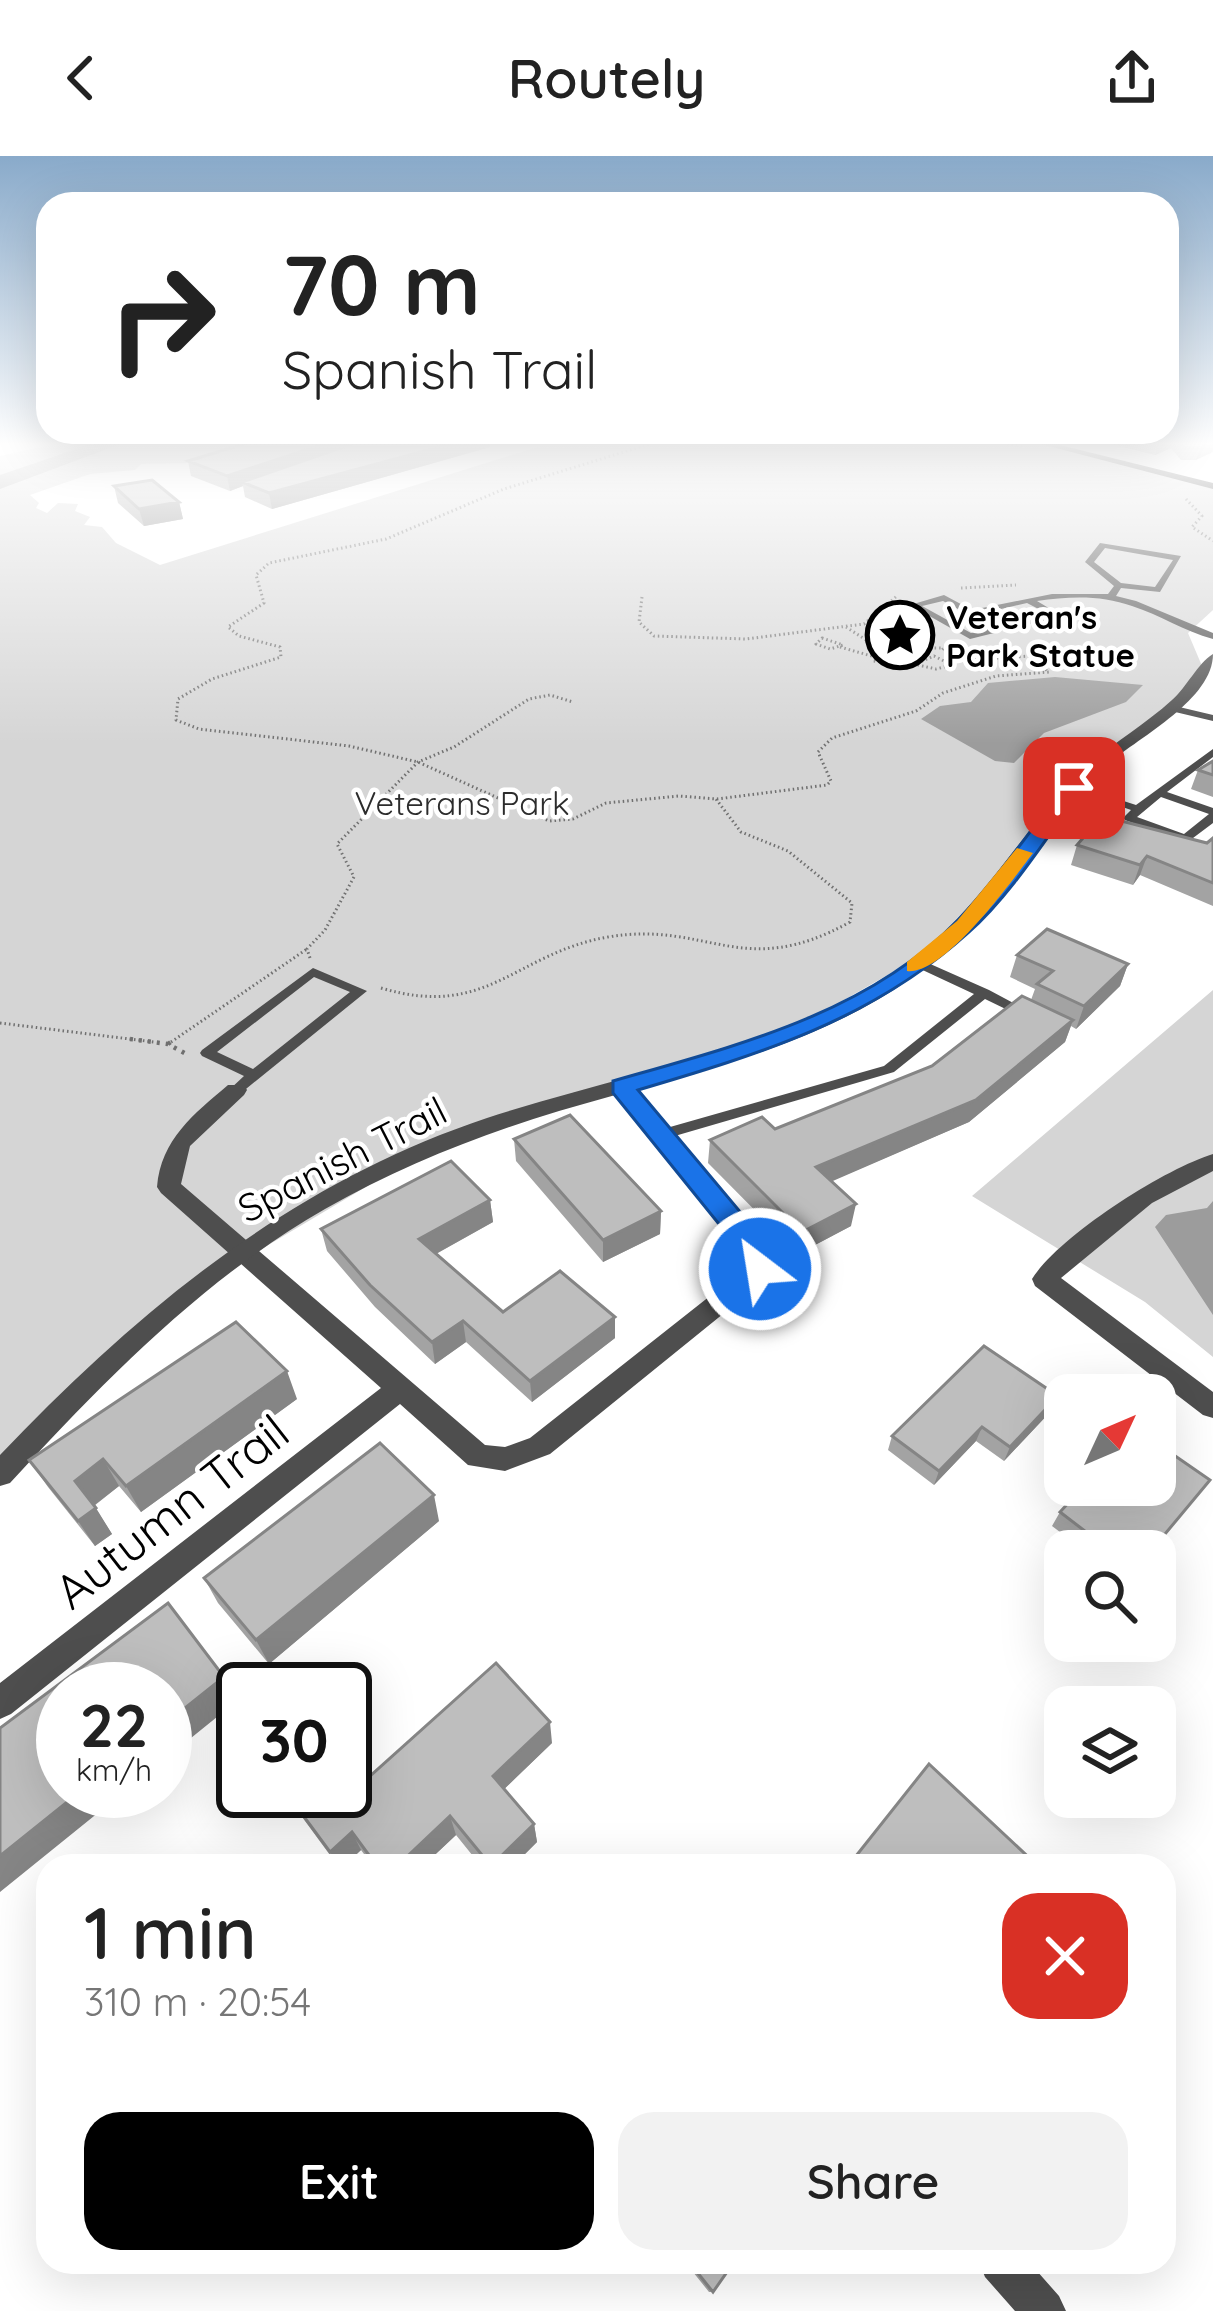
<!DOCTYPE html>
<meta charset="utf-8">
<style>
:root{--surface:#fff;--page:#f2f2f2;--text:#222;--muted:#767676;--accent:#000}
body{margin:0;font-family:Quicksand,sans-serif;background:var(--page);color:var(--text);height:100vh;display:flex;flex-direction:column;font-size:45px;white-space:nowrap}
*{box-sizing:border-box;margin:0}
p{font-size:39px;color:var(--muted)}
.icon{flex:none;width:66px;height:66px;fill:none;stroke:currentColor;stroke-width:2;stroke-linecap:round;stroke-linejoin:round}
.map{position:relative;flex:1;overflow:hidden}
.side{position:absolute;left:36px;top:1698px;width:1140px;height:420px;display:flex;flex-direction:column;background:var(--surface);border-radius:36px;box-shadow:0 12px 48px #0002}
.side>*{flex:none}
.banner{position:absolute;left:36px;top:36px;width:1143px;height:252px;border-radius:36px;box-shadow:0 12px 48px #0002;background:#fff;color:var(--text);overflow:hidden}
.needle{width:78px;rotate:46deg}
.tools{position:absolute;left:1044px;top:1218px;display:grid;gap:24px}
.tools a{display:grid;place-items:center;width:132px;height:132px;border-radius:24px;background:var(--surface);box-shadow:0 12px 48px #0002;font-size:60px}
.speed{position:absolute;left:36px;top:1506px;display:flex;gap:24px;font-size:60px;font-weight:700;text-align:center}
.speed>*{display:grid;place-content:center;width:156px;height:156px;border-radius:50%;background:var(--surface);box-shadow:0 12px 48px #0002;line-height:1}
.speed small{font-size:30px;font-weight:400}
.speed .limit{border:6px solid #111;border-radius:18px;background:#fff;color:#111}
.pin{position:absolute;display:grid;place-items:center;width:102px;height:102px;color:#fff;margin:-51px;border-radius:24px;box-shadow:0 6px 18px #0006}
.me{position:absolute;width:132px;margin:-66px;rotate:329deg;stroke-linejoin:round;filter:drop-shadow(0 0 9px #0008)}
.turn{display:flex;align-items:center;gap:42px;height:252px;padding:0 48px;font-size:54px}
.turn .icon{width:156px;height:156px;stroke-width:2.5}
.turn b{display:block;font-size:84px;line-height:102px}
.round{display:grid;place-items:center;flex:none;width:126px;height:126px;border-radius:36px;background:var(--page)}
.head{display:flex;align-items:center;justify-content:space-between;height:204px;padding:0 48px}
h1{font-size:72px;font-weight:600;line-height:90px}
.primary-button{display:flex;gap:24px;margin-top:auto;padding:24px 48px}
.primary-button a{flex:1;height:138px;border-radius:36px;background:var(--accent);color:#fff;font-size:48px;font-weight:600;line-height:138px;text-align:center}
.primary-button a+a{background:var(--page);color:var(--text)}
header{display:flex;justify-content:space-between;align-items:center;height:156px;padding:0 48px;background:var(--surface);font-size:54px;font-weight:600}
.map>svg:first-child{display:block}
.green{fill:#d5d5d5}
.water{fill:#9c9c9c}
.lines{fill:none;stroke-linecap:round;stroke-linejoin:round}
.river{fill:#9c9c9c;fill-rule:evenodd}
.path-far1{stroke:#707070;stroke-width:3;stroke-dasharray:1.5 3;stroke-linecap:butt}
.path{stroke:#707070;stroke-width:4.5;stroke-dasharray:3 6;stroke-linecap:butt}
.service{fill:#4e4e4e;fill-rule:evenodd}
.minor{fill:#4e4e4e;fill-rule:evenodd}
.tertiary{fill:#4e4e4e;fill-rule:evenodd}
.secondary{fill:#1b1b1b;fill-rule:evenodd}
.wall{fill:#a3a3a3}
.shaded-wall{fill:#858585}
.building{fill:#bebebe;stroke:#858585;stroke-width:3}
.route{fill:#1a73e8;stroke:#114b97;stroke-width:3}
.slow{fill:#f59e0b}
.labels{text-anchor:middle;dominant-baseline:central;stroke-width:9;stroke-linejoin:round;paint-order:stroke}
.far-poi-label{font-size:33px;font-weight:bold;fill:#000;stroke:#fff;text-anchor:start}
.far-park-label{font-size:33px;fill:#2c2c2c;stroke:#fff}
.street-label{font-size:39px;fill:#000;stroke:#fff}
.near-street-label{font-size:48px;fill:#000;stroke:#fff}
</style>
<header><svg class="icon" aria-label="back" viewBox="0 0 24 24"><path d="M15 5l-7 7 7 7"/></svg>Routely<svg class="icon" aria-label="share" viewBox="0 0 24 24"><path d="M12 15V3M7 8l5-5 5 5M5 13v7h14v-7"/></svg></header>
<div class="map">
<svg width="1213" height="2155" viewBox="0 0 1213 2155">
<rect width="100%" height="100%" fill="#fff"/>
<path class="green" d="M 59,287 L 249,287 L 196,307 L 141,308 L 135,314 L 90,318 L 30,339 L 39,347 L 36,352 L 47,357 L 58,347 L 78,348 L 75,355 L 90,361 L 84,369 L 102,371 L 116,387 L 160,409 L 550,287 L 1040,287 L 1213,330 L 1213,454 L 1188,477 L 1205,517 L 1039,676 L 952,782 L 769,887 L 438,988 L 166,1150 L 0,1323 L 0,300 Z
M 1213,834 L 1213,1201 L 1145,1146 L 972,1040 Z"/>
<path class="water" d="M 1055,521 L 1143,529 L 1126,546 L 1044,577 L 1014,607 L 995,605 L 921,563 L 940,550 L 971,546 L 988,527 Z
M 1213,1045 L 1213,1159 L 1155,1071 L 1166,1059 L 1207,1052 Z"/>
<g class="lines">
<path class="river" d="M 94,287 L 123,287 L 0,333 L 0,319 Z"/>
<path class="path-far1" d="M 653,287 L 504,333 L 386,383 L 269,407 L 256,419 L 264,447 L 228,471 L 239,480 L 280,491 L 281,501 L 212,523 L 178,543 L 176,564 L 199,573 L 349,590 L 418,606 L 549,665 L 573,663 L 606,647 L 679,640 L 717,643 L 827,629 L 831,625 L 818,596 L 832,582 L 916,555 L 943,537 L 996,520 L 1049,516 L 1030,500 L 968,504 L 942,494 L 948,488
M 998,287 L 1022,290
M 1186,343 L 1202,360 L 1192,371 L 1213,385
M 961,432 L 1016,429
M 642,441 L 639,466 L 654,480 L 746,483 L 864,468 L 897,440
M 846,471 L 877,491 L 941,492
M 822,482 L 843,489 L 830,493 L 816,488 Z
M 840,491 L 875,501
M 892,494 L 900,479
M 890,500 L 899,508 L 873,505 L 877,501 Z
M 900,505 L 936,513 L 952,509 L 934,500 L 920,506
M 310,802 L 307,793 L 325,774 L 354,721 L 337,688 L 418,606 L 454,591 L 529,543 L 550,539 L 573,546
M 381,832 C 488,864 515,797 608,781 C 708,764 742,826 850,766 L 852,747 L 788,695 L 741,676 L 716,643
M 0,867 L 154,886
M 171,886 L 307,793"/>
<path class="path" d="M 130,883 L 168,888 L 188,899
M 168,888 L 175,883"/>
<path class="service" d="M 1100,387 L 1181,400 L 1160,436 L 1121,432 L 1116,440 L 1136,445 L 1213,477 L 1213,483 C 1184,475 1160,459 1132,450 C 1102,439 1070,440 1037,445 L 1062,460 L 970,483 L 910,449 L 944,439 L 972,454 L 1052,438 L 1108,438 L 1114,430 L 1085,406 ZM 1105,392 L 1173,404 L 1155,431 L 1121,427 L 1094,406 ZM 943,445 L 971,460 L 1027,447 L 1050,459 L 971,477 L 922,450 Z
M 1175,550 L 1213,559 L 1213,565 L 1171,555 L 1171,551 Z
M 1213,593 L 1213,601 L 1167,636 L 1213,652 L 1213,667 L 1189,685 L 1181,685 L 1125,664 L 1123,662 L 1131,654 L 1069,632 L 1074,629 L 1136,649 ZM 1161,641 L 1209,658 L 1184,678 L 1137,661 Z
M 919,803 L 989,834 L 1034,858 L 1032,861 L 1022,861 L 985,843 L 894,916 L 661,984 L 656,983 L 653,979 L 656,975 L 884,910 L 974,838 L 914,810 L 912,807 Z
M 313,812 L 367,835 L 241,937 L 231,937 L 229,934 L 244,920 L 202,900 L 200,897 L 202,894 ZM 314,821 L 350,836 L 253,913 L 217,896 Z"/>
<path class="minor" d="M 622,924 L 630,926 L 767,1090 L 773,1113 L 770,1120 L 550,1298 L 505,1315 L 468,1309 L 400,1248 L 11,1558 L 0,1563 L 0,1527 L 381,1232 L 161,1037 L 157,1031 C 161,983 194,958 228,929 L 244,929 L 247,934 L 244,939 L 190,990 L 181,1028 L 485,1289 L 505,1291 L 530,1282 L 748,1110 L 746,1099 L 614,936 L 611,931 L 614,926 Z
M 1213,998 L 1213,1015 L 1152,1047 L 1061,1122 L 1213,1236 L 1213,1262 L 1203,1259 L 1035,1130 L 1032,1123 C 1059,1080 1164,1013 1213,998 Z
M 979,2106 L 1029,2106 L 1059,2140 L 1066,2155 L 1015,2155 L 985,2121 Z"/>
<path class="tertiary" d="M 1213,498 C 1213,545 1135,583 1103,612 C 1030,677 989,770 907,825 C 804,896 677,920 559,955 C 477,980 399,1011 325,1053 C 203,1123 104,1225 10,1327 L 0,1330 L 0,1299 C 140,1152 292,1027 487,962 C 622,918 764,896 887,821 C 966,774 1011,689 1073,624 C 1102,593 1140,573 1172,544 C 1187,531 1197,508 1213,498 Z"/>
<path class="secondary" d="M 1037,287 L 1052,287 L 1213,327 L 1213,333 Z"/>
</g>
<path class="wall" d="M 247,287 L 489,287 L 490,291 L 272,353 L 245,341 L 243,330 L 230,335 L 191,320 L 188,305 Z
M 1107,287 L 1213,287 L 1196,304 L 1181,304 L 1171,292 L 1155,299 Z
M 114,330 L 179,346 L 183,363 L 144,370 L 118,347 Z
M 1213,605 L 1213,641 L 1191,633 L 1198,614 Z
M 1213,682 L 1213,750 L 1140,719 L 1133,729 L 1071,709 L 1077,689 L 1207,687 Z
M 1017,799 L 1128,808 L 1120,830 L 1076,873 L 1071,870 L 1065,886 L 969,966 L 831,1025 L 851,1070 L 798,1098 L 708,1007 L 710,984 L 775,973 L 932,910 L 1031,844 L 1035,833 L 1010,821 Z
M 514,983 L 661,1055 L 660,1078 L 603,1106 L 516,1005 Z
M 490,1044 L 493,1066 L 436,1098 L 503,1156 L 615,1182 L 532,1246 L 466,1186 L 435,1208 L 375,1151 L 327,1095 L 321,1073 Z
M 1058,1240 L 1051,1255 L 1004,1305 L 976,1285 L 934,1329 L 888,1294 L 892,1280 Z
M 297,1243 L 141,1356 L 119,1330 L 94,1350 L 112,1378 L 95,1390 L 48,1331 L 29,1304 Z
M 1210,1324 L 1152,1395 L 1135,1395 L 1127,1389 L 1122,1395 L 1085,1395 L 1052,1370 L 1060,1356 Z
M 439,1365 L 269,1508 L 218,1447 L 204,1422 Z
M 552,1587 L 504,1633 L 534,1668 L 537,1686 L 513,1710 L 481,1710 L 456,1679 L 423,1710 L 373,1710 L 361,1694 L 344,1710 L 338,1710 L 283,1635 L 345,1635 L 370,1620 Z
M 685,2106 L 734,2106 L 713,2136 L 709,2136 Z"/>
<path class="shaded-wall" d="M 327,287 L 372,287 L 242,326 L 243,330 L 230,335 L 227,320 Z
M 454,287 L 489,287 L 490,291 L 272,353 L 269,337 Z
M 1159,287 L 1173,287 L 1171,292 L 1155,299 Z
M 1213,287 L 1213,296 L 1196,304 L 1200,292 Z
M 179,346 L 183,363 L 144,370 L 139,353 Z
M 1147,700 L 1140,719 L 1133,729 L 1140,709 Z
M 1128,808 L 1120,830 L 1076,873 L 1084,850 Z
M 1073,864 L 1065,886 L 969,966 L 812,1034 L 816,1011 Z
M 490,1044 L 493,1066 L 423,1105 L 419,1083 Z
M 856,1048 L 851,1070 L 798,1098 L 802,1076 Z
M 661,1055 L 660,1078 L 603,1106 L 603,1084 Z
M 615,1161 L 615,1182 L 532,1246 L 530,1225 Z
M 463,1165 L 466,1186 L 435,1208 L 432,1186 Z
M 287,1215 L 297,1243 L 141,1356 L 126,1330 Z
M 1058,1240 L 1051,1255 L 1004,1305 L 1010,1291 Z
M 982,1271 L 976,1285 L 934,1329 L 939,1315 Z
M 103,1303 L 119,1330 L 92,1351 L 75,1325 Z
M 434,1339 L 439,1365 L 269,1508 L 256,1484 Z
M 96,1352 L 112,1378 L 95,1390 L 78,1365 Z
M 224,1521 L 238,1544 L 165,1603 L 165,1568 Z
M 550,1566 L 552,1587 L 497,1640 L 493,1620 Z
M 81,1635 L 125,1635 L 0,1736 L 0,1700 Z
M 450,1660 L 456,1679 L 423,1710 L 397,1710 Z
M 534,1668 L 537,1686 L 513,1710 L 491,1710 Z
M 352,1676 L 361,1694 L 344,1710 L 339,1710 L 330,1696 Z"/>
<path class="building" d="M 247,287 L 327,287 L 227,320 L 188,305 Z
M 355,287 L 454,287 L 269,337 L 242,326 Z
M 1180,287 L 1212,287 L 1200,292 L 1185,292 Z
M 152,324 L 179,346 L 139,353 L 114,330 Z
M 1213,605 L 1213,619 L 1198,614 Z
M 1102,660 L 1207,687 L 1213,682 L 1213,727 L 1147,700 L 1140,709 L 1077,689 Z
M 1047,773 L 1128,808 L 1084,850 L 1037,828 L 1053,815 L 1017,799 Z
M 1022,840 L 1073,864 L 976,944 L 816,1011 L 856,1048 L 802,1076 L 710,984 L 762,961 L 775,973 L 932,910 Z
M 570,959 L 661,1055 L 603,1084 L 514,983 Z
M 451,1005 L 490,1044 L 419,1083 L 503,1156 L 560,1115 L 615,1161 L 530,1225 L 463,1165 L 432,1186 L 370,1129 L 321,1073 Z
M 236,1166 L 287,1215 L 126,1330 L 103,1303 L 75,1325 L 96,1352 L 78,1365 L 29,1304 Z
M 984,1190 L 1058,1240 L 1010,1291 L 982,1271 L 939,1315 L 892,1280 Z
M 1155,1286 L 1210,1324 L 1155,1390 L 1136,1376 L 1120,1395 L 1111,1395 L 1060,1356 L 1085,1329 L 1155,1329 Z
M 380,1287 L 434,1339 L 256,1484 L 204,1422 Z
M 168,1447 L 224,1521 L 165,1568 L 165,1533 L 63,1533 L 63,1635 L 81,1635 L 0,1700 L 0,1572 Z
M 496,1507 L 550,1566 L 493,1620 L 534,1668 L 491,1710 L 450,1660 L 397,1710 L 377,1710 L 352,1676 L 330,1696 L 285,1635 L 345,1635 L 345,1589 L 370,1620 Z
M 929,1608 L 1038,1710 L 848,1710 Z
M 689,2106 L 734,2106 L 713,2136 Z"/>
<linearGradient id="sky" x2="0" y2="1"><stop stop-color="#89aaca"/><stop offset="0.49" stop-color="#fff"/><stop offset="1" stop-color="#fff" stop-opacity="0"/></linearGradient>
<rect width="1213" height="588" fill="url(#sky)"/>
<path class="route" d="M 1067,628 L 1083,632 C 1048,679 1012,738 968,777 C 872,864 760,898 638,934 L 768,1089 L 775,1113 L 770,1120 L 751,1120 L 744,1099 L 613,937 L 613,925 C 735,890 867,858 958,764 C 998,723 1031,672 1067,628 Z"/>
<path class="slow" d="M 1017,692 L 1033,697 C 1012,725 944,820 907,815 L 907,806 L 957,765 Z"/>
<defs>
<g id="sight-ring" transform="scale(3.45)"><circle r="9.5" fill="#fff" stroke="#000" stroke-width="1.5"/><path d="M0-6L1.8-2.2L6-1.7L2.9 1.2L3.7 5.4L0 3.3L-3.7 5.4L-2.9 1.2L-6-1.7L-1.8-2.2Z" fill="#000"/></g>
</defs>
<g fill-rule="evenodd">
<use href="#sight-ring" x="900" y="479"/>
</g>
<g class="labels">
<g class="far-poi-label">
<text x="946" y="460">Veteran's<tspan x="946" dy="38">Park Statue</tspan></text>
</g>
<g class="far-park-label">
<text x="462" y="646">Veterans Park</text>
</g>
<g class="street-label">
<text transform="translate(342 1003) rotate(-27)">Spanish Trail</text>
</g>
<g class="near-street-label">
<text transform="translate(171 1355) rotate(-38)">Autumn Trail</text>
</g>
</g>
</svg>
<div class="tools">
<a><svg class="needle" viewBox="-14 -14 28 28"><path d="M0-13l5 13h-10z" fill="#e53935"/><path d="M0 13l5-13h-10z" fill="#767676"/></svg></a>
<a><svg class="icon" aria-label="search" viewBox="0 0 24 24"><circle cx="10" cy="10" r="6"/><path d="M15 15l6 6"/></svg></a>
<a><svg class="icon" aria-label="layers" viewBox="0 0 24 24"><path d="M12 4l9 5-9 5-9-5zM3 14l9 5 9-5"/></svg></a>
</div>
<div class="speed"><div>22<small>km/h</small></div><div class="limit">30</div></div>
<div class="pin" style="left:1074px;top:632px;background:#d93025"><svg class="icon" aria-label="arrive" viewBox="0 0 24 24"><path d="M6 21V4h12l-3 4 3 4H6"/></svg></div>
<svg class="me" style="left:760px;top:1113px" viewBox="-20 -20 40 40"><circle r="17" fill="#1a73e8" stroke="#fff" stroke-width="3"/><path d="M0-11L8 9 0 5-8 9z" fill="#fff"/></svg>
<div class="banner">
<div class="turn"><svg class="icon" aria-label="right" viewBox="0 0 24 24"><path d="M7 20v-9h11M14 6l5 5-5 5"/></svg><div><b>70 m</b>Spanish Trail</div></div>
</div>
<section class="side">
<div class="head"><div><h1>1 min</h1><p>310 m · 20:54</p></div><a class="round" style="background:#d93025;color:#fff"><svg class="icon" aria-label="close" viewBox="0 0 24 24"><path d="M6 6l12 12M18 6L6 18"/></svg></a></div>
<div class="primary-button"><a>Exit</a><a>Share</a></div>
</section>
</div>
